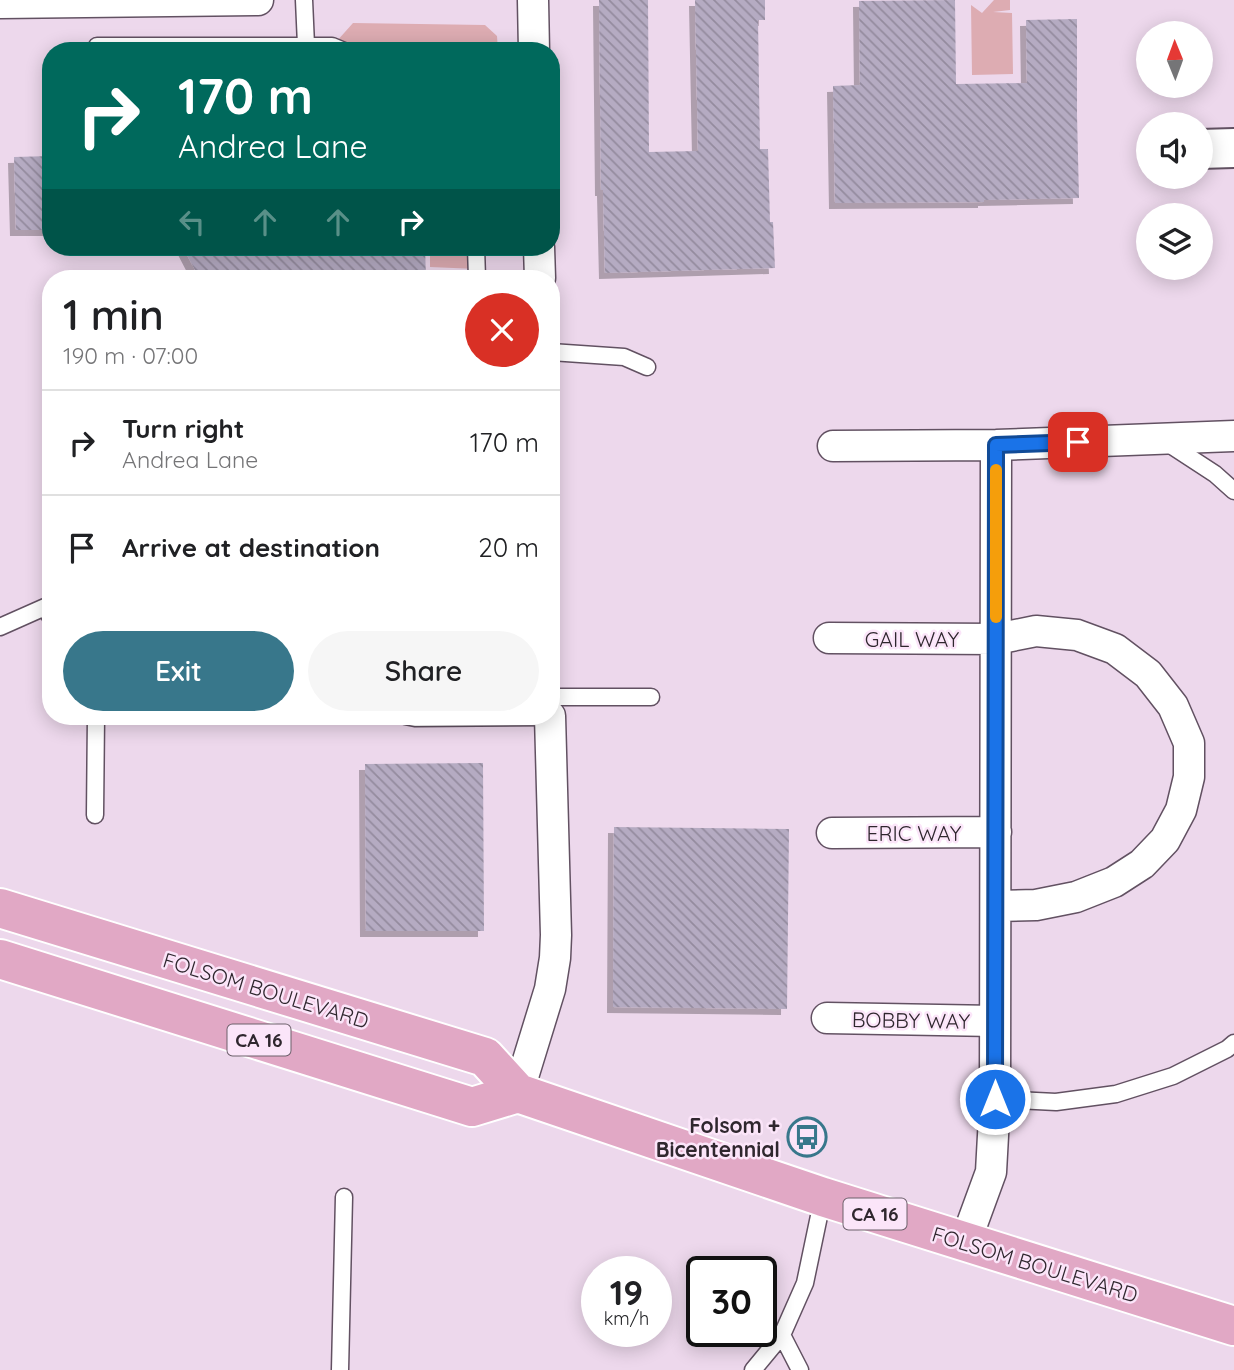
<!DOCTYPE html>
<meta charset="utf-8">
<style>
:root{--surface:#fff;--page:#f6f6f6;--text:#202124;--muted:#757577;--line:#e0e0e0;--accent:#38778b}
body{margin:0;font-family:Quicksand,sans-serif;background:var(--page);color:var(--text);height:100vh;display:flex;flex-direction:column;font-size:26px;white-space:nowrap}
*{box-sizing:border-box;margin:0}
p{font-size:23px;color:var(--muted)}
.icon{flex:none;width:38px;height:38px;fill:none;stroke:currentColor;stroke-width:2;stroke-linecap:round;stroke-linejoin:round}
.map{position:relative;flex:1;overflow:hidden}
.drawer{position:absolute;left:42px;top:270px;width:518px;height:455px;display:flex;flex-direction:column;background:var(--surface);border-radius:28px;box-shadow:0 4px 18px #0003}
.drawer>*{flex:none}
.banner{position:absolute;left:42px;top:42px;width:518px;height:214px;border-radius:28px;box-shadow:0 4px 18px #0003;background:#00695c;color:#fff;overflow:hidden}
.needle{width:46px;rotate:359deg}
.tools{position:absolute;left:1136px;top:21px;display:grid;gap:14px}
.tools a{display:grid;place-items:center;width:77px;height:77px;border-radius:50%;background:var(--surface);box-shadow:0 4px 18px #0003;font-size:35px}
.speed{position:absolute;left:581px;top:1256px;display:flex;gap:14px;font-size:35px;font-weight:700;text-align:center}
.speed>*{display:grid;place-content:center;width:91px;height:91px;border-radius:50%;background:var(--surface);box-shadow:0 4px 18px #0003;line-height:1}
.speed small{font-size:18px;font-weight:400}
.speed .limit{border:4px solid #111;border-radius:10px;background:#fff;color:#111}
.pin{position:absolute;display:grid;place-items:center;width:60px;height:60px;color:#fff;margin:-30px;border-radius:14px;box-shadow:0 4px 10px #0006}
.me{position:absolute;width:77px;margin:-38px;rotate:0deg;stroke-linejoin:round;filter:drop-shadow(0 0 5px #0008)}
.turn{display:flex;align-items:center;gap:24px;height:147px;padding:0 21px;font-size:32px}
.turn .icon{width:91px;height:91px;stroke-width:2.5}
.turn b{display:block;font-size:49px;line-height:60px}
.lanes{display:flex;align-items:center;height:66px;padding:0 21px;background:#0003;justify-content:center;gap:35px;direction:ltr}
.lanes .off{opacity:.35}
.round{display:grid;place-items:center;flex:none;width:74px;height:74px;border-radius:37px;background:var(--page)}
.overview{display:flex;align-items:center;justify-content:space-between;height:119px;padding:0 21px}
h1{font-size:42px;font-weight:600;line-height:52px}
.cta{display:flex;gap:14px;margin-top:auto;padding:14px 21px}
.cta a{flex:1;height:80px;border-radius:42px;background:var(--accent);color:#fff;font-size:28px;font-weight:600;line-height:80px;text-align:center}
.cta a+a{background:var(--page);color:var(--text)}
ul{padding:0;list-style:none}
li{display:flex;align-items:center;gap:21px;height:105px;padding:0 21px;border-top:2px solid var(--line)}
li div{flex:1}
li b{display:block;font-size:26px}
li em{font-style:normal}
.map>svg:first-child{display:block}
.green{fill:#ddacb2}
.building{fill:url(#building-back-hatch);filter:url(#shadow)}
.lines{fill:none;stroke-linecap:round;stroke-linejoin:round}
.service-casing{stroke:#625162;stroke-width:19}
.minor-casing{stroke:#625162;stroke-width:33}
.tertiary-casing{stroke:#625162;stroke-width:42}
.primary-casing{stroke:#fff;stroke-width:42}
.service{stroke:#fff;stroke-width:16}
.minor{stroke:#fff;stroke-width:30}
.tertiary{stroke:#fff;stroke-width:38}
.primary{stroke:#e1a8c5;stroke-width:38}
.route-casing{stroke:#114b97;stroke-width:18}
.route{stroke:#1a73e8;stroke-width:12}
.slow{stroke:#f59e0b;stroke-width:12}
.labels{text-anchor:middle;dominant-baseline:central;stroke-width:5;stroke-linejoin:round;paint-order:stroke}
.shield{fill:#fbe5f9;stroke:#6c606b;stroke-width:2}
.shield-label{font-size:19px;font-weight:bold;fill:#2f272e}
.street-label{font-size:21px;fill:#2f272e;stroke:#fbe5f9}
.poi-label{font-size:21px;font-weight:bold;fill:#2f272e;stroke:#fbe5f9;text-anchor:end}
</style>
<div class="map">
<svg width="1234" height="1370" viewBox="0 0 1234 1370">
<defs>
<pattern id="building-back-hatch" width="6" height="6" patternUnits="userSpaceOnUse" patternTransform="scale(1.75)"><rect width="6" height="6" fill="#b5abc2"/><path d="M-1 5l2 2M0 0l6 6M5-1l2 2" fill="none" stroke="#948b9e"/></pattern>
<filter id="shadow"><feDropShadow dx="-6" dy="6" stdDeviation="0" flood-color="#0004"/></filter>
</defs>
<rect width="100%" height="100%" fill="#edd8ec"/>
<path class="green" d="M 994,0 L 1010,0 L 1010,10 L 993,12 L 1012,13 L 1013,74 L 972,75 L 971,5 L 982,13 Z
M 353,23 L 485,25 L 497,36 L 498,51 L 328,51 Z
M 430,247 L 473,247 L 477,269 L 430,267 Z"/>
<path class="building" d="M 599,0 L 648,0 L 649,152 L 698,151 L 695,0 L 765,0 L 765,20 L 758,20 L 760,149 L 768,149 L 770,222 L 773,222 L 775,268 L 605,273 L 603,190 L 601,190 Z
M 955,0 L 956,84 L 1027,83 L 1026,20 L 1077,19 L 1077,115 L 1079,198 L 984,200 L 984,202 L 835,203 L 833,86 L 860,85 L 859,1 Z
M 51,156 L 51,230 L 16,230 L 14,157 Z
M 183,247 L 425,247 L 426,278 L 202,278 L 196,272 Z
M 483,763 L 484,931 L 366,931 L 365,764 Z
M 614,827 L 789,829 L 787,1009 L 613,1007 Z"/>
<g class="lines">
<g class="service-casing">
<path id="service" d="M 304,0 L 306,45
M 97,46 L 332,46 L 344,51
M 476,247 L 477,278
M 551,352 L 624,357 L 647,367
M 1166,442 L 1215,474 L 1234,491
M 0,627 L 45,607 L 51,618
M 551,697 L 651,697
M 405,716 L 415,718 L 550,717
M 95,815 L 96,716
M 995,1099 L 1056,1102 L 1116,1094 L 1173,1076 L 1227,1049 L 1234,1043
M 782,1335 L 800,1370
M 340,1370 L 344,1197
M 753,1370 L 782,1335 L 805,1283 L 823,1197"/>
</g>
<g class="minor-casing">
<path id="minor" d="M 533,0 L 534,51
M 0,3 L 258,0
M 539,247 L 540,278
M 833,446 L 996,445 L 1234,436
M 829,638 L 996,639 L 1036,631 L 1077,635 L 1115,649 L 1148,674 L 1173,706 L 1189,743 L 1189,777 L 1181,810 L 1165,840 L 1142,864 L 1114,882 L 1076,897 L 1036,905 L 996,906
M 832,833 L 996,832
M 827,1018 L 995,1021
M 518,1093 L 550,989 L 555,958 L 556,935 L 550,716
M 965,1243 L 991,1172 L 995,1099 L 996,445"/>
</g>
<g class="tertiary-casing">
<path id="tertiary" d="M 1200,149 L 1234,148"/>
</g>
<g class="primary-casing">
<path id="primary" d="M 0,908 L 485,1057 L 518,1093 L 823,1197 L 1234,1326
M 0,959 L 472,1107 L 518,1093"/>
</g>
<use href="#service" class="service"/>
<use href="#minor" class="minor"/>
<use href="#tertiary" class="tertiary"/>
<use href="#primary" class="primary"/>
</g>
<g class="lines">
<g class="route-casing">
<path id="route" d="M 995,1099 L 996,445 L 1078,442"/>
</g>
<use href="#route" class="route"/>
<path class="slow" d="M 996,470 L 996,617"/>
</g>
<defs>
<g id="bus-ring" transform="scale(2.0125)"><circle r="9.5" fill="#fbe5f9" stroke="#38778b" stroke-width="1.5"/><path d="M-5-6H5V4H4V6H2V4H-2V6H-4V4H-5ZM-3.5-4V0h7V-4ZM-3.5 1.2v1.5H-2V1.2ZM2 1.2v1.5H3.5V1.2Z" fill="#38778b"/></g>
</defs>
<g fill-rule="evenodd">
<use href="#bus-ring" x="807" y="1137"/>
</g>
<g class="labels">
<g class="shield">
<rect x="227.5" y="1024.5" width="63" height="31" rx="5"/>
<rect x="843.5" y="1198.5" width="63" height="31" rx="5"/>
</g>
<g class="shield-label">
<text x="259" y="1040">CA 16</text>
<text x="875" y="1214">CA 16</text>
</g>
<g class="street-label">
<text x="912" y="639">GAIL WAY</text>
<text x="914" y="833">ERIC WAY</text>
<text transform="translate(266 990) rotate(17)">FOLSOM BOULEVARD</text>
<text transform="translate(911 1020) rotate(1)">BOBBY WAY</text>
<text transform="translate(1035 1264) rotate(17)">FOLSOM BOULEVARD</text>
</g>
<g class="poi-label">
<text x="780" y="1125">Folsom +<tspan x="780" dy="24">Bicentennial</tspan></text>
</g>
</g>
</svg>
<div class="tools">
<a><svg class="needle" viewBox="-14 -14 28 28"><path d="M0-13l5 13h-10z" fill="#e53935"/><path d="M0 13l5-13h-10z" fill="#757577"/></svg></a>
<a><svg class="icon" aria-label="sound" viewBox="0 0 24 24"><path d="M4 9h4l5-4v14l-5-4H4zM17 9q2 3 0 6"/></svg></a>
<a><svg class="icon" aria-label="layers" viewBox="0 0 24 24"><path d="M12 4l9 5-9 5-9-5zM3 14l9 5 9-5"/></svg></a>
</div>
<div class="speed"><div>19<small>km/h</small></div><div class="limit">30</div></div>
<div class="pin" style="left:1078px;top:442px;background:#d93025"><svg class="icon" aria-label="arrive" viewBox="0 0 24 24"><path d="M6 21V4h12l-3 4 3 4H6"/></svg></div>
<svg class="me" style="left:995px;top:1099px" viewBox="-20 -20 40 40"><circle r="17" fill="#1a73e8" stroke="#fff" stroke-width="3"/><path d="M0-11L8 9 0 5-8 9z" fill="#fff"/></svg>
<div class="banner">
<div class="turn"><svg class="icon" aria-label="right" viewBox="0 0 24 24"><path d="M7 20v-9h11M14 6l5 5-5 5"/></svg><div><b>170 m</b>Andrea Lane</div></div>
<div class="lanes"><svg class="icon off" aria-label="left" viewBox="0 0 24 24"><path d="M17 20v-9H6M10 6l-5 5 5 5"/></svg><svg class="icon off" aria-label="ahead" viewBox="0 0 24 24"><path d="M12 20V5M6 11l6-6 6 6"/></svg><svg class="icon off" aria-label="ahead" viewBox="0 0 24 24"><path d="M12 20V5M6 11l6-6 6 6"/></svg><svg class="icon" aria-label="right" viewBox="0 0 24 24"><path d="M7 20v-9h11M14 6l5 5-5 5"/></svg></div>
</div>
<section class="drawer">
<div class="overview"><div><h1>1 min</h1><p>190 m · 07:00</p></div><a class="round" style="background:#d93025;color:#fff"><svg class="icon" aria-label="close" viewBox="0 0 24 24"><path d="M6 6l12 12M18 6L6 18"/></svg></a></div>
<ul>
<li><svg class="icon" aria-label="right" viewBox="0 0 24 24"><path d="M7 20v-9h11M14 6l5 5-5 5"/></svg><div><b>Turn right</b><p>Andrea Lane</p></div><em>170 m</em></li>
<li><svg class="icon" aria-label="arrive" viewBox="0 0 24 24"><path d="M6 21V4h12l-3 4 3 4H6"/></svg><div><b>Arrive at destination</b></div><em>20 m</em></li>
</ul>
<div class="cta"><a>Exit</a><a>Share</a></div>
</section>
</div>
